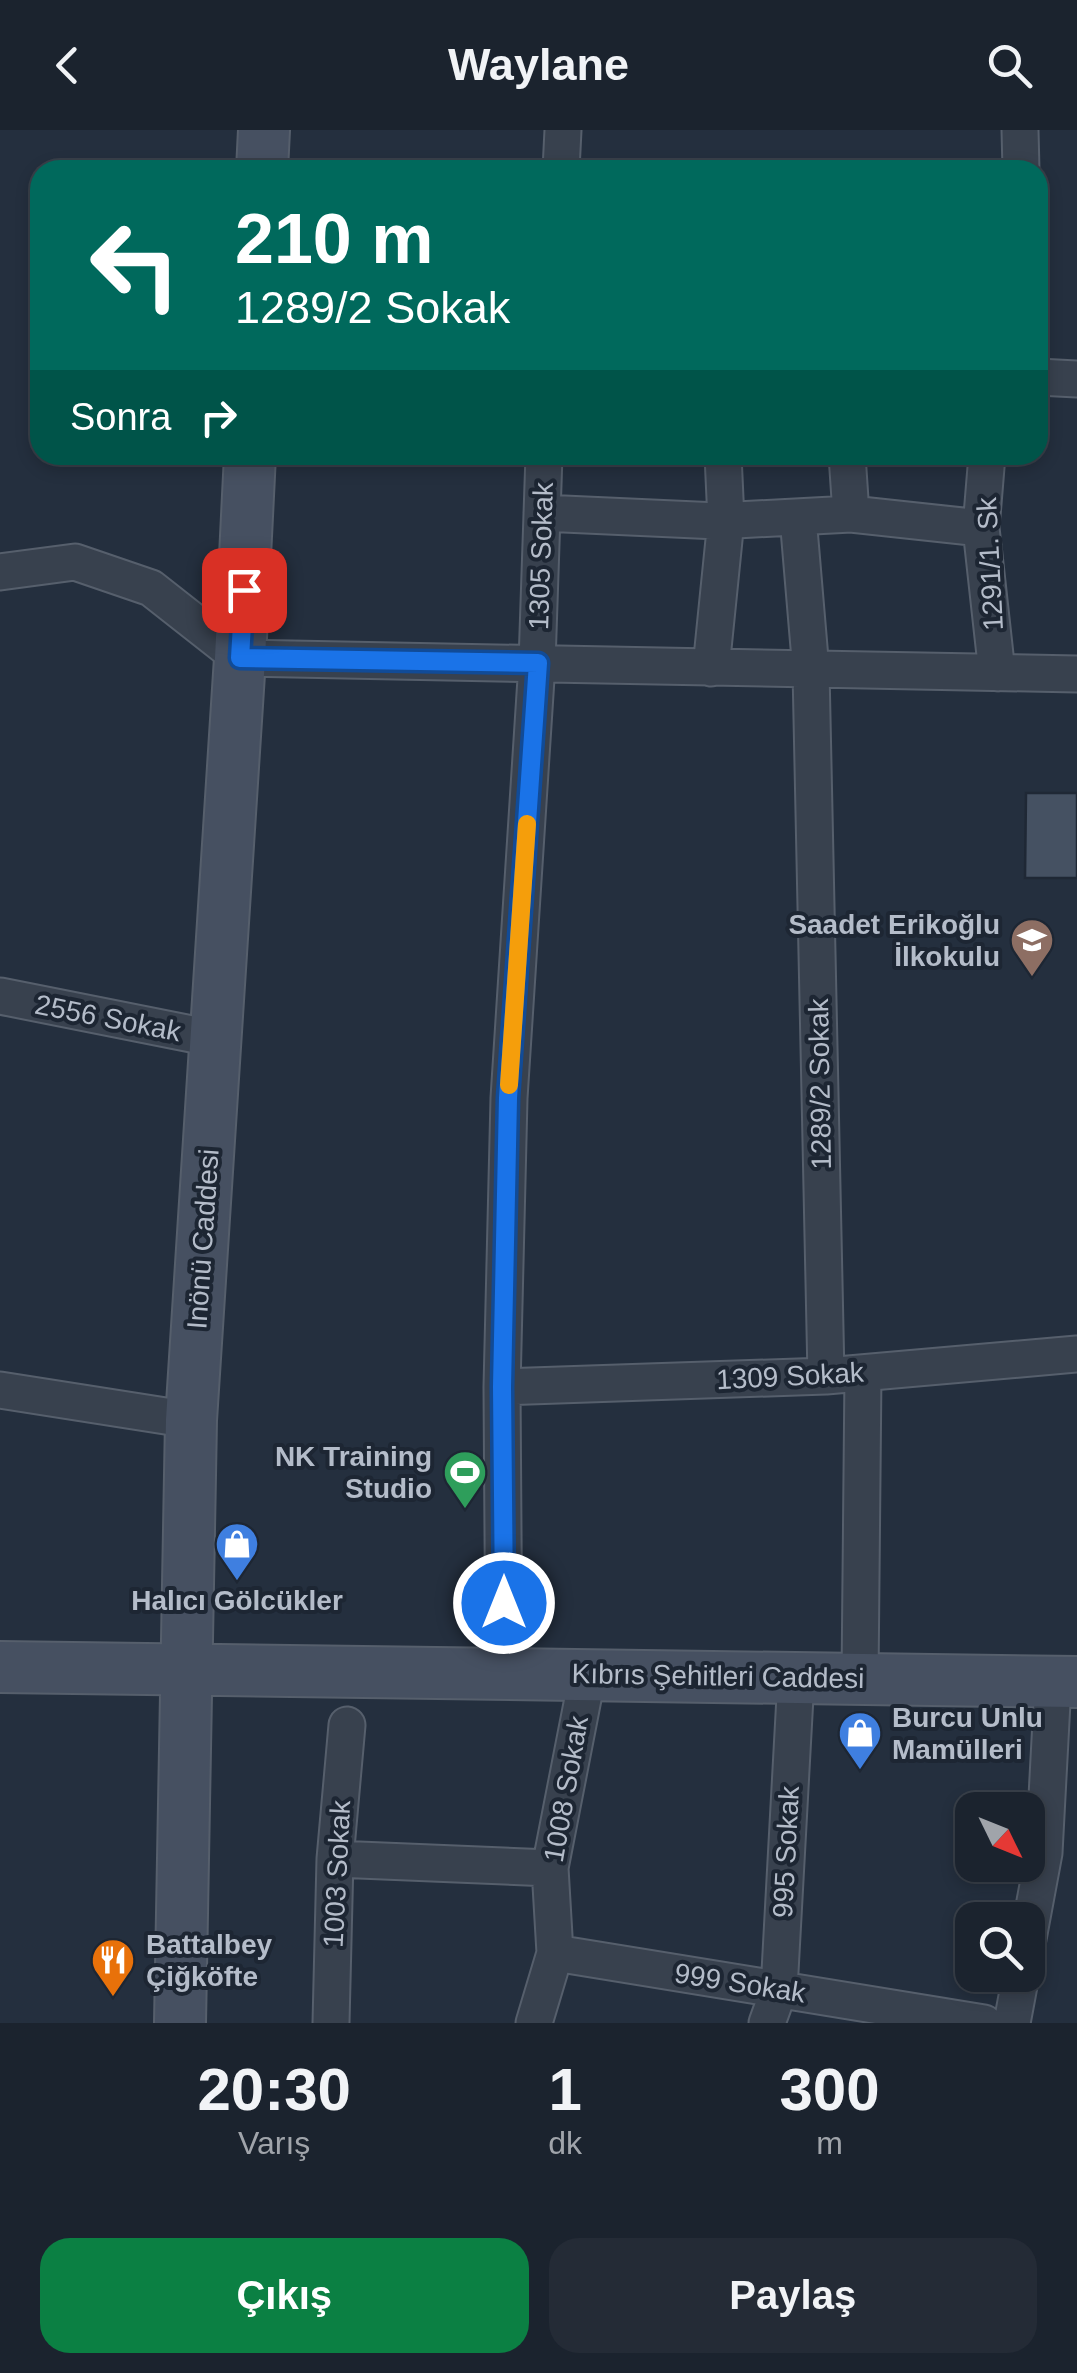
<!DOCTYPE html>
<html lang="tr">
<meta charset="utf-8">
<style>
:root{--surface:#1b232e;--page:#242b36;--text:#f1f3f6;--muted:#a0a4aa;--line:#39404a;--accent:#0b8043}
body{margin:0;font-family:Helvetica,sans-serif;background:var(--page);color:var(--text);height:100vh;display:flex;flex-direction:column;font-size:38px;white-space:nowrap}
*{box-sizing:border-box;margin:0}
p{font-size:32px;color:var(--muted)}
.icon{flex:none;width:55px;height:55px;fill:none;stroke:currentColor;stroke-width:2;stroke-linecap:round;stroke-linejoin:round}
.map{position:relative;height:1893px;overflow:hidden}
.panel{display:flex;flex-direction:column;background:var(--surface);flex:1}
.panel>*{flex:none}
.guide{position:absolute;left:30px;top:30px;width:1018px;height:305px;border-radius:30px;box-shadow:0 5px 15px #0003,0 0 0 2px var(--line);background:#00695c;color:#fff;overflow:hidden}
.needle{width:65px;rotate:133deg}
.tools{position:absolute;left:955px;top:1662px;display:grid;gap:20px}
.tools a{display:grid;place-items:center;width:90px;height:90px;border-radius:20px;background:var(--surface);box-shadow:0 5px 15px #0003,0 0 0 2px var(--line);font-size:50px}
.pin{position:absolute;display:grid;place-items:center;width:85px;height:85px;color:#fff;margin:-42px;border-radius:20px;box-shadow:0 5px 15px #0006}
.me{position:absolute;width:110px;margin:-55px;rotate:0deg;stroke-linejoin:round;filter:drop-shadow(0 0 8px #0008)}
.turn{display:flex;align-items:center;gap:35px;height:210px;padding:0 40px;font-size:45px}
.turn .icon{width:130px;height:130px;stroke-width:2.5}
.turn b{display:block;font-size:70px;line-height:85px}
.then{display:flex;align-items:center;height:95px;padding:0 40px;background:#0003;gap:20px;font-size:38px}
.eta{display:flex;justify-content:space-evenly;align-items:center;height:170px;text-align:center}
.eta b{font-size:60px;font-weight:600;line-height:70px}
.button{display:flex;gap:20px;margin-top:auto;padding:20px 40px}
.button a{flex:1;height:115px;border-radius:30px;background:var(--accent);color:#fff;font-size:40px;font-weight:600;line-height:115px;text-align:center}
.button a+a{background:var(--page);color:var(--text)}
header{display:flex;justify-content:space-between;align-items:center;height:130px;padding:0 40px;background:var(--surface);font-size:45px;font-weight:600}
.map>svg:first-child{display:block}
.building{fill:#455162;stroke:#1f2835;stroke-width:2.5}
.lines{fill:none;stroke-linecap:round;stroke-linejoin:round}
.street-casing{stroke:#565f6c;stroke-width:39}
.secondary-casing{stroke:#565f6c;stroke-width:54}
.street{stroke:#38414e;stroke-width:35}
.secondary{stroke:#465061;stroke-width:50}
.route-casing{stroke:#114b97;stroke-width:25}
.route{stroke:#1a73e8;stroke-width:18}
.slow{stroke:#f59e0b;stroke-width:18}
.labels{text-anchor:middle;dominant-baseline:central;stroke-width:8;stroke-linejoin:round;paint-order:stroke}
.street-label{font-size:28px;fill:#b4bcc9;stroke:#1d2633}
.poi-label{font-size:28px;font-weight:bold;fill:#b4bcc9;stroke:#1d2633;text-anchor:end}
</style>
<header><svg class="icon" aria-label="back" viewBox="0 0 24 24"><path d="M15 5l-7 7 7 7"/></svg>Waylane<svg class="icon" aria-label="search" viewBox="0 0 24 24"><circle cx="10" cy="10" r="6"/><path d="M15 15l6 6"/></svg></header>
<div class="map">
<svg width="1077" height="1893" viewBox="0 0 1077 1893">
<rect width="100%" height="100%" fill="#242f3e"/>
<path class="building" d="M 1026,663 L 1077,663 L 1077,748 L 1025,748 Z"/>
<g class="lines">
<g class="street-casing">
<path id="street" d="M 1020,0 L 1021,40
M 561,40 L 563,0
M 1038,247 L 1077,249
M 847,325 L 851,384
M 987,325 L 981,398 L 997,543
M 542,383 L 718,391 L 851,384 L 981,398
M 798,387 L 811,541 L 826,1246
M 0,442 L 75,432 L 151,458 L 240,528 L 1077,544
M 711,538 L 726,390 L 723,325
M 0,866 L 217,909
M 502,1257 L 826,1246 L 1077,1224
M 0,1260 L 191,1290
M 504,1545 L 502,1257 L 509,968 L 537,533 L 544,325
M 860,1549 L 863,1243
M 335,1729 L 550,1738
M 1028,1809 L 1044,1723 L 1053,1553
M 555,1823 L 984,1893
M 331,1893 L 335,1729 L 347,1595
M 534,1893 L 555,1823 L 550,1738 L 588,1543
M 767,1893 L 779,1860 L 796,1548
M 1012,1893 L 1021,1845"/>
</g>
<g class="secondary-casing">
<path id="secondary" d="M 262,40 L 264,0
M 0,1537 L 1077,1552
M 180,1893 L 191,1290 L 240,528 L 250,325"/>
</g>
<use href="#street" class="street"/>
<use href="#secondary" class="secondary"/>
</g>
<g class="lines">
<g class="route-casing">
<path id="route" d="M 244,460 L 240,528 L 538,533 L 508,968 L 502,1257 L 504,1473"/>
</g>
<use href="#route" class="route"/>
<path class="slow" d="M 509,955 L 527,694"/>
</g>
<defs>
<g id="school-pin" transform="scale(2.25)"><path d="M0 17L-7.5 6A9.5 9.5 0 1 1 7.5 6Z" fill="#8d6e63" stroke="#1d2633"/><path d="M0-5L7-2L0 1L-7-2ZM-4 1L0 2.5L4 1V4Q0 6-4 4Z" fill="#fff"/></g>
<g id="stadium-pin" transform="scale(2.25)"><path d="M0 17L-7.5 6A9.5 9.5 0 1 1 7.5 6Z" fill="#2e9e5b" stroke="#1d2633"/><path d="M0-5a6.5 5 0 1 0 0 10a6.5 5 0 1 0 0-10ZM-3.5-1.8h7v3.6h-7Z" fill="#fff"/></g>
<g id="shop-pin" transform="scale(2.25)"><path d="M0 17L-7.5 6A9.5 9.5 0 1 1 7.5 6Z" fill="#3f7fe0" stroke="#1d2633"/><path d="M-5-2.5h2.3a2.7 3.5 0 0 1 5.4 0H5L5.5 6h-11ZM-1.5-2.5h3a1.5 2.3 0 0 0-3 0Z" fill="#fff"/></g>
<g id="restaurant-pin" transform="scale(2.25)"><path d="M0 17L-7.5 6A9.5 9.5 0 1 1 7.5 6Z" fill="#e8710a" stroke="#1d2633"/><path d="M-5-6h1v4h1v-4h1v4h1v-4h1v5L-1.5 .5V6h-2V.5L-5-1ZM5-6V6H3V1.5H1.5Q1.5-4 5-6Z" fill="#fff"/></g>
</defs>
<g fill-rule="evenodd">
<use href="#school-pin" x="1032" y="810"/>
<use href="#stadium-pin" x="465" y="1342"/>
<use href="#shop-pin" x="237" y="1414"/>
<use href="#shop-pin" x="860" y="1603"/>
<use href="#restaurant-pin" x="113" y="1830"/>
</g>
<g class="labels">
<g class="street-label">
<text transform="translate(541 426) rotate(-88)">1305 Sokak</text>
<text transform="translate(990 434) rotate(-93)">1291/1. Sk</text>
<text transform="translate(108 888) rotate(11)">2556 Sokak</text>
<text transform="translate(820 954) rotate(-91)">1289/2 Sokak</text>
<text transform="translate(203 1109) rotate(-86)">Inönü Caddesi</text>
<text transform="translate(790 1246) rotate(-3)">1309 Sokak</text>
<text transform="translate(718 1546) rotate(1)">Kıbrıs Şehitleri Caddesi</text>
<text transform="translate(566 1659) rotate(-80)">1008 Sokak</text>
<text transform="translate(786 1722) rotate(-87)">995 Sokak</text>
<text transform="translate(337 1744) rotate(-87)">1003 Sokak</text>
<text transform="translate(740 1853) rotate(9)">999 Sokak</text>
</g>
<g class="poi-label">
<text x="1000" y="794">Saadet Erikoğlu<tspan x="1000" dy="32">İlkokulu</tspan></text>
<text x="432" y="1326">NK Training<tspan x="432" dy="32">Studio</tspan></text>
<text x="237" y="1470" text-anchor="middle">Halıcı Gölcükler</text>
<text x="892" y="1587" text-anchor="start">Burcu Unlu<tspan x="892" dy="32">Mamülleri</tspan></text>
<text x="146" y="1814" text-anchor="start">Battalbey<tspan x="146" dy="32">Çiğköfte</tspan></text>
</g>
</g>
</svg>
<div class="tools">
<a><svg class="needle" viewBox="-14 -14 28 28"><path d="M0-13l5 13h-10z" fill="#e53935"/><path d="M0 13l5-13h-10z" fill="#a0a4aa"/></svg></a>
<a><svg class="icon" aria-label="search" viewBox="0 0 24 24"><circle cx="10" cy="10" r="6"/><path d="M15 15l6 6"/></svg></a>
</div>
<div class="pin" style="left:244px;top:460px;background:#d93025"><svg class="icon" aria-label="arrive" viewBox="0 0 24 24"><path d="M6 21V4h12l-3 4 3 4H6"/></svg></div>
<svg class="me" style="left:504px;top:1473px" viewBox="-20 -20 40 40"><circle r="17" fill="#1a73e8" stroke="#fff" stroke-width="3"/><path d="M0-11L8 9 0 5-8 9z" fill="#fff"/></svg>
<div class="guide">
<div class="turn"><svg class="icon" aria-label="left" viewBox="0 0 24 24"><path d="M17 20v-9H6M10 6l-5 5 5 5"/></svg><div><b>210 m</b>1289/2 Sokak</div></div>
<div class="then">Sonra<svg class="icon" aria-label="right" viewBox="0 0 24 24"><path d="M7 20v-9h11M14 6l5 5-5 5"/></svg></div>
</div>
</div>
<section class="panel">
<div class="eta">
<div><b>20:30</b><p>Varış</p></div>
<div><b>1</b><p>dk</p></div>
<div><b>300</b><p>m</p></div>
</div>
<div class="button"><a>Çıkış</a><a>Paylaş</a></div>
</section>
